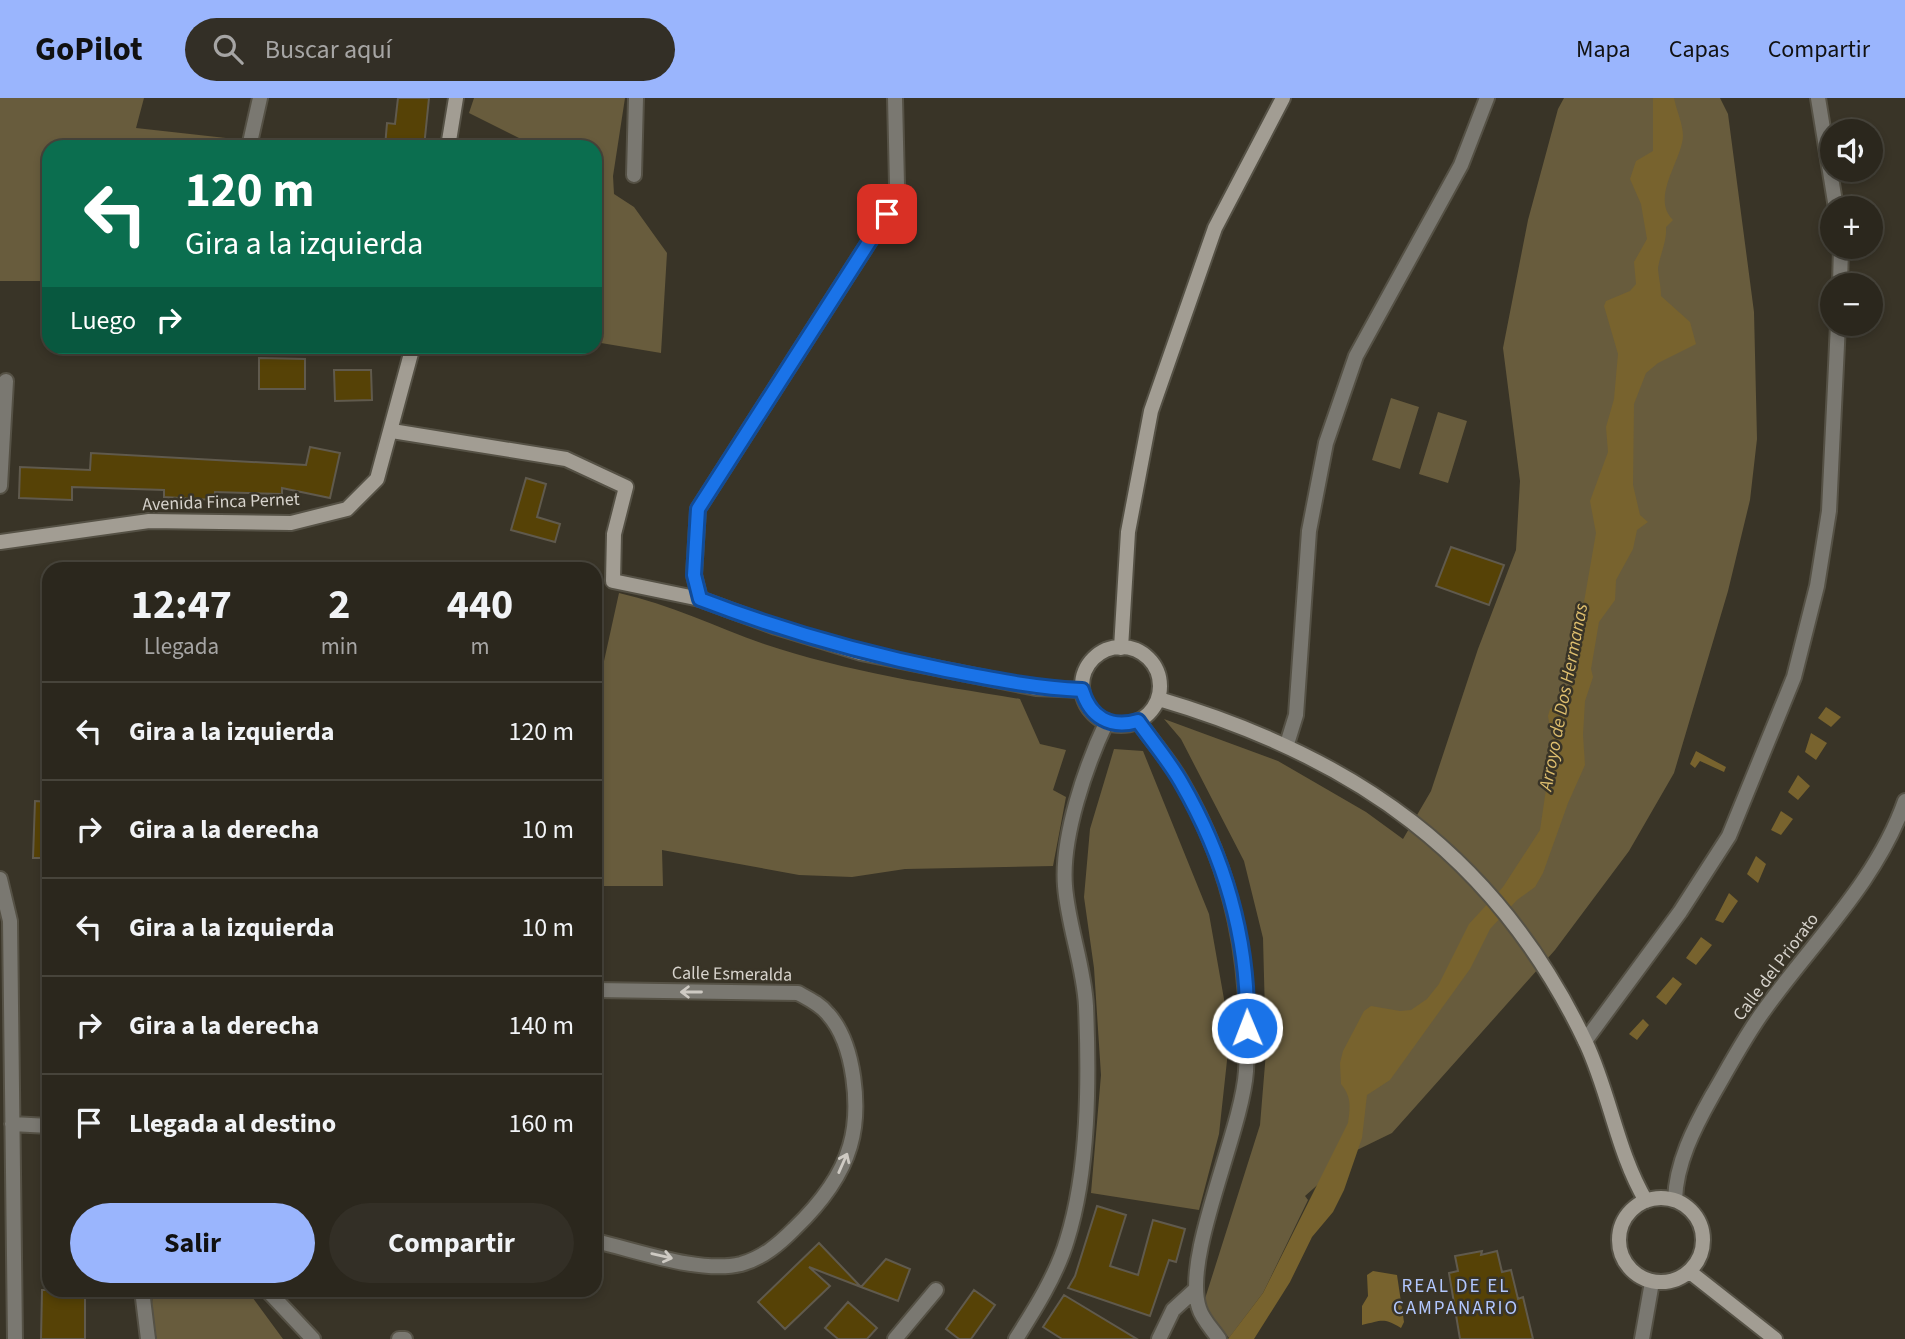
<!DOCTYPE html>
<html lang="es">
<meta charset="utf-8">
<style>
:root{--surface:#2b271d;--page:#332f26;--text:#f1f3f6;--muted:#a6a5a4;--line:#47443b;--accent:#9ab5fd}
body{margin:0;font-family:"Source Sans 3",sans-serif;background:var(--page);color:var(--text);height:100vh;display:flex;flex-direction:column;font-size:26px;white-space:nowrap}
*{box-sizing:border-box;margin:0}
p{font-size:23px;color:var(--muted)}
.icon{flex:none;width:38px;height:38px;fill:none;stroke:currentColor;stroke-width:2;stroke-linecap:round;stroke-linejoin:round}
.map{position:relative;flex:1;overflow:hidden}
.panel{position:absolute;left:42px;top:464px;width:560px;height:735px;display:flex;flex-direction:column;background:var(--surface);border-radius:21px;box-shadow:0 4px 10px #0003,0 0 0 2px var(--line)}
.panel>*{flex:none}
.top-card{position:absolute;left:42px;top:42px;width:560px;height:214px;border-radius:21px;box-shadow:0 4px 10px #0003,0 0 0 2px var(--line);background:#0b6e4f;color:#fff;overflow:hidden}
.tools{position:absolute;left:1820px;top:21px;display:grid;gap:14px}
.tools a{display:grid;place-items:center;width:63px;height:63px;border-radius:50%;background:var(--surface);box-shadow:0 4px 10px #0003,0 0 0 2px var(--line);font-size:35px}
.pin{position:absolute;display:grid;place-items:center;width:60px;height:60px;color:#fff;margin:-30px;border-radius:14px;box-shadow:0 4px 10px #0006}
.me{position:absolute;width:77px;margin:-38px;rotate:359deg;stroke-linejoin:round;filter:drop-shadow(0 0 5px #0008)}
.turn{display:flex;align-items:center;gap:24px;height:147px;padding:0 28px;font-size:32px}
.turn .icon{width:91px;height:91px;stroke-width:2.5}
.turn b{display:block;font-size:49px;line-height:60px}
.then{display:flex;align-items:center;height:66px;padding:0 28px;background:#0003;gap:14px;font-size:26px}
.eta{display:flex;justify-content:space-evenly;align-items:center;height:119px;text-align:center}
.eta b{font-size:42px;font-weight:700;line-height:49px}
.primary-button{display:flex;gap:14px;margin-top:auto;padding:14px 28px}
.primary-button a{flex:1;height:80px;border-radius:42px;background:var(--accent);color:#111;font-size:28px;font-weight:700;line-height:80px;text-align:center}
.primary-button a+a{background:var(--page);color:var(--text)}
ul{padding:0;list-style:none}
li{display:flex;align-items:center;gap:21px;height:98px;padding:0 28px;border-top:2px solid var(--line)}
li div{flex:1}
li b{display:block;font-size:26px}
li em{font-style:normal}
header{display:flex;align-items:center;gap:42px;box-sizing:border-box;height:98px;padding:0 35px;background:var(--accent);color:#111}
header strong{font-size:33px}
nav{display:flex;gap:38px;margin-inline-start:auto;font-size:24px}
.search{width:490px;height:63px;background:var(--page);display:flex;align-items:center;gap:18px;box-sizing:border-box;padding:0 24px;border-radius:38px;color:var(--muted);font-size:26px}
.map>svg:first-child{display:block}
.green{fill:#685c3d}
.water{fill:#78632e}
.building{fill:#564206;stroke:#605a4d;stroke-width:2}
.lines{fill:none;stroke-linecap:round;stroke-linejoin:round}
.street-casing{stroke:#555145;stroke-width:18}
.secondary-casing{stroke:#555145;stroke-width:18}
.street{stroke:#7a7871;stroke-width:14}
.secondary{stroke:#a29d93;stroke-width:14}
.oneway{stroke:#cecac3}
.route-casing{stroke:#114b97;stroke-width:18}
.route{stroke:#1a73e8;stroke-width:12}
.labels{text-anchor:middle;dominant-baseline:central;stroke-width:5;stroke-linejoin:round;paint-order:stroke}
.street-label{font-size:18px;fill:#d7d3cc;stroke:#393427}
.water-label{font-size:19px;font-style:italic;fill:#debe6e;stroke:#393427}
.neighbourhood-label{font-size:19px;letter-spacing:2px;fill:#b2c7fe;stroke:#393427}
</style>
<header>
<strong>GoPilot</strong>
<div class="search"><svg class="icon" aria-label="search" viewBox="0 0 24 24"><circle cx="10" cy="10" r="6"/><path d="M15 15l6 6"/></svg>Buscar aquí</div>
<nav><a>Mapa</a><a>Capas</a><a>Compartir</a></nav>
</header>
<div class="map">
<svg width="1905" height="1241" viewBox="0 0 1905 1241">
<rect width="100%" height="100%" fill="#393427"/>
<path class="green" d="M 0,0 L 144,0 L 136,30 L 244,42 L 242,49 L 49,49 L 49,183 L 0,183 Z
M 474,0 L 625,0 L 613,78 L 614,96 L 634,109 L 667,155 L 661,255 L 595,244 L 595,49 L 528,49 L 529,45 L 469,15 Z
M 1564,0 L 1720,0 L 1728,16 L 1754,214 L 1757,341 L 1750,402 L 1728,493 L 1674,675 L 1629,753 L 1555,852 L 1392,1035 L 1357,1052 L 1305,1098 L 1308,1102 L 1263,1195 L 1229,1240 L 1203,1207 L 1260,1027 L 1266,954 L 1263,840 L 1244,763 L 1181,641 L 1164,621 L 1278,663 L 1366,714 L 1403,741 L 1431,693 L 1478,551 L 1516,452 L 1520,383 L 1503,250 L 1528,122 L 1558,11 Z
M 1391,300 L 1419,309 L 1400,371 L 1372,362 Z
M 1438,314 L 1467,323 L 1448,385 L 1419,376 Z
M 619,495 C 669,506 716,529 764,546 C 848,574 934,587 1020,601 L 1040,646 L 1066,652 L 1053,692 L 1066,699 L 1053,768 L 905,771 L 852,779 L 799,777 L 662,752 L 663,788 L 596,788 L 595,604 Z
M 1114,651 L 1143,653 L 1209,816 L 1230,935 L 1219,1036 L 1199,1112 L 1091,1095 L 1101,977 L 1094,870 L 1084,799 L 1090,731 Z
M 153,1192 L 247,1192 L 283,1241 L 157,1241 L 151,1219 Z"/>
<path class="water" d="M 1653,0 L 1674,0 C 1676,11 1683,26 1683,38 C 1682,62 1650,100 1673,122 L 1666,129 C 1667,144 1660,156 1658,170 C 1658,175 1661,189 1661,198 L 1690,224 L 1696,246 L 1658,265 L 1646,275 L 1634,306 L 1633,387 L 1640,417 L 1648,424 L 1637,432 L 1633,451 L 1616,482 L 1615,502 L 1599,524 L 1591,571 L 1593,579 L 1585,603 L 1583,637 L 1585,667 L 1568,705 L 1543,775 L 1535,789 L 1517,802 L 1490,831 L 1470,871 L 1390,982 L 1367,997 L 1362,1040 L 1344,1092 L 1333,1114 L 1312,1139 L 1290,1184 L 1254,1241 L 1228,1241 L 1263,1195 L 1348,1025 C 1350,1010 1352,999 1341,986 L 1340,965 L 1343,953 L 1364,913 L 1371,908 L 1400,913 L 1411,912 L 1427,901 L 1439,886 L 1469,826 L 1503,789 L 1540,732 L 1553,644 L 1548,618 L 1550,611 L 1568,596 L 1576,579 L 1578,518 L 1584,504 L 1596,435 L 1590,403 L 1608,354 L 1606,329 L 1614,301 L 1618,256 L 1604,208 L 1606,203 L 1630,193 L 1636,186 L 1634,164 L 1647,141 L 1641,106 L 1630,81 L 1636,63 L 1653,53 Z
M 1826,609 L 1841,619 L 1831,629 L 1818,620 Z
M 1811,635 L 1827,645 L 1816,662 L 1805,654 Z
M 1696,653 L 1726,669 L 1724,674 L 1700,663 L 1695,670 L 1690,666 Z
M 1798,677 L 1810,688 L 1798,702 L 1788,694 Z
M 1781,713 L 1793,721 L 1781,737 L 1771,732 Z
M 1756,758 L 1766,766 L 1758,785 L 1747,776 Z
M 1729,795 L 1738,803 L 1723,825 L 1715,822 Z
M 1701,839 L 1712,847 L 1696,867 L 1686,860 Z
M 1673,879 L 1682,886 L 1666,907 L 1656,899 Z
M 1643,921 L 1649,927 L 1637,942 L 1629,936 Z
M 1373,1173 L 1397,1177 L 1404,1224 L 1401,1230 C 1382,1219 1382,1223 1362,1227 L 1362,1208 L 1368,1198 L 1367,1177 Z"/>
<path class="building" d="M 398,0 L 429,0 L 424,49 L 385,49 L 387,25 L 395,26 Z
M 259,260 L 305,261 L 305,291 L 259,291 Z
M 334,272 L 371,272 L 372,302 L 335,303 Z
M 310,349 L 340,355 L 330,400 L 282,390 L 282,396 L 215,394 L 214,402 L 164,399 L 164,392 L 72,389 L 72,402 L 19,400 L 20,369 L 90,372 L 91,355 L 306,367 Z
M 526,380 L 546,386 L 537,419 L 560,426 L 555,444 L 511,432 Z
M 1451,449 L 1504,467 L 1489,507 L 1436,488 Z
M 35,703 L 49,704 L 49,760 L 33,760 Z
M 1097,1108 L 1126,1117 L 1110,1168 L 1138,1177 L 1153,1122 L 1185,1131 L 1176,1164 L 1169,1162 L 1150,1218 L 1068,1190 L 1075,1178 Z
M 819,1145 L 861,1189 L 809,1169 L 830,1188 L 785,1231 L 758,1204 Z
M 1482,1153 L 1481,1157 L 1497,1153 L 1502,1174 L 1511,1172 L 1518,1201 L 1523,1199 L 1533,1241 L 1460,1241 L 1449,1175 L 1458,1173 L 1455,1158 Z
M 886,1161 L 910,1171 L 898,1203 L 861,1189 Z
M 42,1192 L 85,1192 L 85,1241 L 41,1241 Z
M 974,1192 L 995,1207 L 971,1241 L 959,1241 L 946,1231 Z
M 1064,1197 L 1137,1241 L 1062,1241 L 1043,1229 Z
M 848,1204 L 877,1230 L 867,1241 L 838,1241 L 825,1230 Z"/>
<g class="lines">
<g class="street-casing">
<path id="street" d="M 1818,0 L 1836,110
M 249,49 L 260,0
M 634,77 L 636,0
M 1840,187 L 1841,149
M 0,388 L 6,283
M 700,501 L 694,477 L 698,411 L 887,116 L 897,87 L 895,0
M 1138,623 C 1152,643 1169,662 1181,683 C 1234,774 1252,868 1246,973 C 1242,1034 1182,1159 1199,1210 C 1202,1221 1213,1232 1219,1241
M 1287,646 L 1296,617 L 1309,433 L 1326,345 L 1356,258 L 1461,67 L 1487,0
M 0,781 L 10,823 L 15,1241
M 595,892 L 798,895 C 809,901 820,906 828,916 C 855,946 861,1011 850,1048 C 841,1079 817,1109 794,1131 C 779,1146 763,1160 741,1166 C 700,1176 636,1152 595,1143
M 1585,943 L 1680,814 L 1729,738 L 1794,579 L 1817,488 L 1829,413 L 1838,226
M 12,1026 L 49,1028
M 1675,1102 C 1676,1065 1694,1030 1712,998 C 1729,969 1745,938 1765,911 C 1813,844 1877,783 1905,703
M 142,1192 L 148,1241
M 267,1192 L 313,1241
M 399,1241 L 405,1241
M 895,1241 L 936,1192
M 1016,1241 C 1035,1211 1057,1176 1067,1142 C 1089,1072 1089,981 1086,908 C 1084,868 1068,828 1065,788 C 1061,739 1086,667 1107,623
M 1159,1241 L 1173,1212 L 1196,1191
M 1642,1241 L 1652,1184"/>
</g>
<g class="secondary-casing">
<path id="secondary" d="M 448,49 L 456,0
M 392,333 L 566,361 L 626,389 L 614,436 L 613,483 L 700,501 L 776,529 L 861,555 L 1036,590 L 1082,592
M 0,444 L 149,423 L 291,425 L 347,411 L 377,381 L 413,248
M1082 588a39 39 0 1 1 78 0a39 39 0 1 1-78 0Z
M 1121,550 L 1128,434 L 1151,313 L 1215,130 L 1283,0
M 1159,601 C 1353,658 1497,757 1586,945 C 1610,996 1617,1054 1646,1103
M1619 1142a42 42 0 1 1 84 0a42 42 0 1 1-84 0Z
M 1690,1174 L 1775,1241"/>
</g>
<use href="#street" class="street"/>
<use href="#secondary" class="secondary"/>
</g>
<defs><path id="oneway-shaft" d="M-6 0H5M1.5-3L5.5 0L1.5 3" fill="none" stroke-width="1.6" stroke-linecap="round" stroke-linejoin="round" transform="scale(1.75)"/></defs>
<g class="oneway">
<use href="#oneway-shaft" transform="translate(691 894) rotate(180)"/>
<use href="#oneway-shaft" transform="translate(843 1065) rotate(-66)"/>
<use href="#oneway-shaft" transform="translate(662 1158) rotate(13)"/>
</g>
<g class="lines">
<g class="route-casing">
<path id="route" d="M 887,116 L 698,411 L 694,477 L 700,501 C 781,532 861,555 946,572 C 992,581 1035,590 1082,592 C 1090,619 1110,631 1138,623 C 1152,643 1169,663 1181,684 C 1225,760 1249,842 1247,930"/>
</g>
<use href="#route" class="route"/>
</g>
<g class="labels">
<g class="street-label">
<text transform="translate(221 404) rotate(-2)">Avenida Finca Pernet</text>
<text transform="translate(1776 869) rotate(-53)">Calle del Priorato</text>
<text transform="translate(732 876) rotate(1)">Calle Esmeralda</text>
</g>
<g class="water-label">
<text transform="translate(1564 599) rotate(-79)">Arroyo de Dos Hermanas</text>
</g>
<g class="neighbourhood-label">
<text x="1456" y="1188">REAL DE EL<tspan x="1456" dy="22">CAMPANARIO</tspan></text>
</g>
</g>
</svg>
<div class="tools">
<a><svg class="icon" aria-label="sound" viewBox="0 0 24 24"><path d="M4 9h4l5-4v14l-5-4H4zM17 9q2 3 0 6"/></svg></a>
<a>+</a>
<a>−</a>
</div>
<div class="pin" style="left:887px;top:116px;background:#d93025"><svg class="icon" aria-label="arrive" viewBox="0 0 24 24"><path d="M6 21V4h12l-3 4 3 4H6"/></svg></div>
<svg class="me" style="left:1247px;top:930px" viewBox="-20 -20 40 40"><circle r="17" fill="#1a73e8" stroke="#fff" stroke-width="3"/><path d="M0-11L8 9 0 5-8 9z" fill="#fff"/></svg>
<div class="top-card">
<div class="turn"><svg class="icon" aria-label="left" viewBox="0 0 24 24"><path d="M17 20v-9H6M10 6l-5 5 5 5"/></svg><div><b>120 m</b>Gira a la izquierda</div></div>
<div class="then">Luego<svg class="icon" aria-label="right" viewBox="0 0 24 24"><path d="M7 20v-9h11M14 6l5 5-5 5"/></svg></div>
</div>
<section class="panel">
<div class="eta">
<div><b>12:47</b><p>Llegada</p></div>
<div><b>2</b><p>min</p></div>
<div><b>440</b><p>m</p></div>
</div>
<ul>
<li><svg class="icon" aria-label="left" viewBox="0 0 24 24"><path d="M17 20v-9H6M10 6l-5 5 5 5"/></svg><div><b>Gira a la izquierda</b></div><em>120 m</em></li>
<li><svg class="icon" aria-label="right" viewBox="0 0 24 24"><path d="M7 20v-9h11M14 6l5 5-5 5"/></svg><div><b>Gira a la derecha</b></div><em>10 m</em></li>
<li><svg class="icon" aria-label="left" viewBox="0 0 24 24"><path d="M17 20v-9H6M10 6l-5 5 5 5"/></svg><div><b>Gira a la izquierda</b></div><em>10 m</em></li>
<li><svg class="icon" aria-label="right" viewBox="0 0 24 24"><path d="M7 20v-9h11M14 6l5 5-5 5"/></svg><div><b>Gira a la derecha</b></div><em>140 m</em></li>
<li><svg class="icon" aria-label="arrive" viewBox="0 0 24 24"><path d="M6 21V4h12l-3 4 3 4H6"/></svg><div><b>Llegada al destino</b></div><em>160 m</em></li>
</ul>
<div class="primary-button"><a>Salir</a><a>Compartir</a></div>
</section>
</div>
